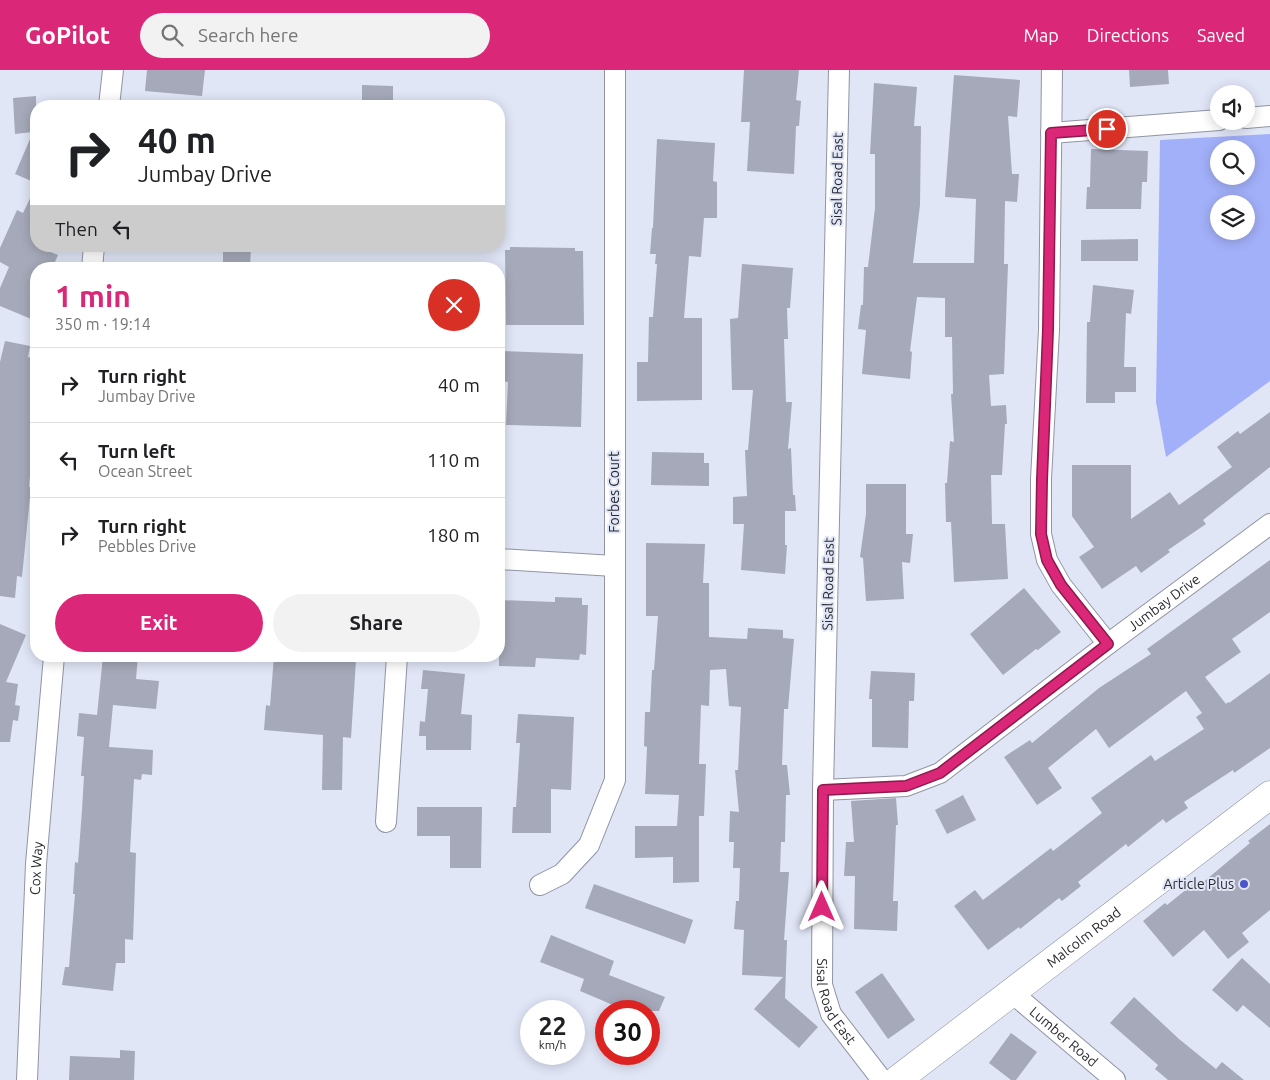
<!DOCTYPE html>
<meta charset="utf-8">
<style>
:root{--surface:#fff;--page:#f2f2f2;--text:#202124;--muted:#757577;--line:#e0e0e0;--accent:#db2777}
body{margin:0;font-family:Ubuntu,sans-serif;background:var(--page);color:var(--text);height:100vh;display:flex;flex-direction:column;font-size:19px;white-space:nowrap}
*{box-sizing:border-box;margin:0}
p{font-size:16px;color:var(--muted)}
.icon{flex:none;width:28px;height:28px;fill:none;stroke:currentColor;stroke-width:2;stroke-linecap:round;stroke-linejoin:round}
.map{position:relative;flex:1;overflow:hidden}
.panel{position:absolute;left:30px;top:192px;width:475px;height:400px;display:flex;flex-direction:column;background:var(--surface);border-radius:20px;box-shadow:0 2px 12px #0003}
.panel>*{flex:none}
.guide{position:absolute;left:30px;top:30px;width:475px;height:152px;border-radius:20px;box-shadow:0 2px 12px #0003;background:#fff;color:var(--text);overflow:hidden}
.controls{position:absolute;left:1210px;top:15px;display:grid;gap:10px}
.controls a{display:grid;place-items:center;width:45px;height:45px;border-radius:50%;background:var(--surface);box-shadow:0 2px 12px #0003;font-size:25px}
.speed{position:absolute;left:520px;top:930px;display:flex;gap:10px;font-size:25px;font-weight:700;text-align:center}
.speed>*{display:grid;place-content:center;width:65px;height:65px;border-radius:50%;background:var(--surface);box-shadow:0 2px 12px #0003;line-height:1}
.speed small{font-size:12px;font-weight:400}
.speed .limit{border:8px solid #d22;background:#fff;color:#111}
.pin{position:absolute;display:grid;place-items:center;width:42px;height:42px;color:#fff;margin:-21px;border:2px solid #fff;border-radius:50%;box-shadow:0 1px 5px #0007}
.me{position:absolute;width:55px;margin:-28px;rotate:0deg;stroke-linejoin:round;filter:drop-shadow(0 0 4px #0008)}
.turn{display:flex;align-items:center;gap:18px;height:105px;padding:0 25px;font-size:22px}
.turn .icon{width:65px;height:65px;stroke-width:2.5}
.turn b{display:block;font-size:35px;line-height:42px}
.then{display:flex;align-items:center;height:48px;padding:0 25px;background:#0003;gap:10px;font-size:19px}
.round{display:grid;place-items:center;flex:none;width:52px;height:52px;border-radius:26px;background:var(--page)}
.summary{display:flex;align-items:center;justify-content:space-between;height:85px;padding:0 25px}
h1{font-size:30px;font-weight:700;line-height:38px;color:var(--accent)}
.primary-button{display:flex;gap:10px;margin-top:auto;padding:10px 25px}
.primary-button a{flex:1;height:58px;border-radius:30px;background:var(--accent);color:#fff;font-size:20px;font-weight:700;line-height:58px;text-align:center}
.primary-button a+a{background:var(--page);color:var(--text)}
ul{padding:0;list-style:none}
li{display:flex;align-items:center;gap:15px;height:75px;padding:0 25px;border-top:1px solid var(--line)}
li div{flex:1}
li b{display:block;font-size:19px}
li em{font-style:normal}
header{display:flex;align-items:center;gap:30px;box-sizing:border-box;height:70px;padding:0 25px;background:var(--accent);color:#fff}
header strong{font-size:24px}
nav{display:flex;gap:28px;margin-inline-start:auto;font-size:18px}
.search{width:350px;height:45px;background:var(--page);display:flex;align-items:center;gap:12px;box-sizing:border-box;padding:0 18px;border-radius:28px;color:var(--muted);font-size:19px}
.map>svg:first-child{display:block}
.green{fill:#a2b0f9;fill-rule:evenodd}
.building{fill:#a5a9b9}
.lines{fill:none;stroke-linecap:round;stroke-linejoin:round}
.street-casing{stroke:#9094a4;stroke-width:22}
.secondary-casing{stroke:#9094a4;stroke-width:29}
.street{stroke:#fff;stroke-width:20}
.secondary{stroke:#fff;stroke-width:28}
.route-casing{stroke:#8e194d;stroke-width:12}
.route{stroke:#db2777;stroke-width:9}
.poi-dot{fill:#4c54ca;stroke:#e1e6f7;stroke-width:2}
.labels{text-anchor:middle;dominant-baseline:central;stroke-width:4;stroke-linejoin:round;paint-order:stroke}
.street-label{font-size:14px;fill:#292b31;stroke:#e1e6f7}
.poi-label{font-size:14px;fill:#292b31;stroke:#e1e6f7;text-anchor:end}
</style>
<header>
<strong>GoPilot</strong>
<div class="search"><svg class="icon" aria-label="search" viewBox="0 0 24 24"><circle cx="10" cy="10" r="6"/><path d="M15 15l6 6"/></svg>Search here</div>
<nav><a>Map</a><a>Directions</a><a>Saved</a></nav>
</header>
<div class="map">
<svg width="1270" height="1010" viewBox="0 0 1270 1010">
<rect width="100%" height="100%" fill="#e1e6f7"/>
<path class="green" d="M 1270,64 L 1270,311 L 1166,387 L 1156,332 L 1160,70 ZM 1219,79 L 1246,79 L 1246,106 L 1219,106 ZM 1219,134 L 1246,134 L 1246,161 L 1219,161 Z"/>
<path class="building" d="M 147,0 L 205,0 L 202,26 L 145,21 Z
M 744,0 L 799,0 L 796,30 L 801,31 L 799,56 L 796,56 L 794,104 L 747,101 L 750,52 L 741,52 Z
M 1129,0 L 1168,0 L 1169,14 L 1130,17 Z
M 954,5 L 1020,10 L 1017,47 L 1008,46 L 1012,104 L 1019,104 L 1017,132 L 1005,131 L 1004,194 L 1008,194 L 1004,304 L 989,305 L 991,336 L 1006,335 L 1007,354 L 1005,354 L 1002,405 L 991,405 L 992,454 L 1005,454 L 1008,509 L 954,512 L 951,452 L 946,452 L 945,413 L 947,413 L 950,371 L 954,372 L 951,324 L 953,324 L 952,267 L 945,267 L 945,228 L 917,227 L 910,281 L 912,282 L 910,309 L 862,304 L 866,260 L 858,259 L 861,235 L 863,235 L 864,197 L 868,197 L 875,138 L 875,84 L 870,84 L 874,13 L 917,17 L 914,56 L 921,56 L 920,135 L 913,193 L 974,193 L 976,129 L 945,127 Z
M 362,15 L 393,16 L 393,36 L 362,36 Z
M 36,26 L 36,113 L 15,104 L 33,62 L 15,64 L 13,28 Z
M 657,69 L 715,73 L 713,111 L 717,112 L 717,148 L 704,148 L 701,187 L 689,186 L 684,248 L 702,248 L 702,330 L 637,331 L 637,292 L 648,292 L 649,247 L 653,247 L 657,194 L 655,194 L 656,184 L 650,184 L 652,158 L 653,158 Z
M 1091,79 L 1148,81 L 1147,112 L 1142,112 L 1141,139 L 1086,139 L 1087,117 L 1090,117 Z
M 36,116 L 36,176 L 58,185 L 52,199 L 36,199 L 36,251 L 0,236 L 0,218 L 9,197 L 0,192 L 0,178 L 17,140 L 23,143 Z
M 1138,169 L 1138,191 L 1081,191 L 1081,170 Z
M 223,176 L 251,176 L 250,199 L 223,199 Z
M 510,177 L 575,178 L 575,181 L 583,181 L 584,255 L 506,255 L 505,180 L 510,180 Z
M 742,194 L 793,198 L 790,238 L 787,238 L 788,269 L 784,269 L 786,332 L 792,332 L 788,379 L 791,378 L 793,425 L 795,425 L 796,441 L 785,441 L 785,475 L 787,475 L 785,504 L 741,500 L 744,454 L 733,454 L 733,427 L 747,426 L 745,380 L 748,380 L 753,320 L 732,320 L 730,249 L 738,248 Z
M 1093,215 L 1134,220 L 1131,244 L 1126,243 L 1124,297 L 1136,297 L 1136,322 L 1115,322 L 1115,333 L 1086,333 L 1087,252 L 1090,252 Z
M 5,271 L 30,276 L 28,287 L 36,289 L 36,342 L 29,417 L 31,417 L 22,507 L 17,506 L 15,528 L 0,526 L 0,292 Z
M 501,281 L 583,284 L 581,357 L 506,355 L 508,312 L 500,311 Z
M 1270,342 L 1270,397 L 1203,450 L 1206,454 L 1168,480 L 1170,482 L 1141,503 L 1136,496 L 1102,519 L 1079,487 L 1094,477 L 1072,446 L 1072,395 L 1131,395 L 1131,449 L 1170,422 L 1179,435 L 1232,397 L 1217,377 L 1238,361 L 1240,364 Z
M 652,382 L 704,383 L 704,393 L 709,393 L 709,416 L 651,415 Z
M 866,414 L 906,414 L 906,464 L 913,464 L 910,493 L 902,492 L 904,529 L 866,531 L 863,488 L 860,487 L 866,444 Z
M 646,473 L 705,474 L 703,513 L 709,513 L 709,567 L 747,569 L 748,558 L 783,560 L 783,568 L 794,569 L 788,639 L 784,639 L 782,695 L 787,695 L 790,725 L 786,725 L 785,772 L 781,772 L 780,802 L 789,802 L 784,870 L 787,870 L 785,928 L 818,957 L 799,978 L 754,939 L 783,907 L 742,905 L 744,860 L 734,859 L 736,831 L 739,831 L 740,798 L 733,798 L 734,772 L 729,772 L 730,741 L 739,742 L 735,700 L 738,700 L 741,637 L 729,636 L 726,599 L 710,600 L 709,636 L 701,635 L 699,694 L 706,694 L 704,746 L 699,746 L 699,812 L 673,813 L 673,787 L 635,788 L 635,756 L 677,756 L 679,725 L 645,724 L 647,677 L 644,676 L 645,642 L 650,642 L 652,600 L 654,600 L 658,546 L 646,546 Z
M 1270,490 L 1270,542 L 1232,569 L 1241,582 L 1205,607 L 1226,634 L 1228,632 L 1229,633 L 1270,603 L 1270,678 L 1234,703 L 1233,700 L 1184,732 L 1188,738 L 1166,753 L 1163,749 L 1128,777 L 1126,774 L 1078,812 L 1081,816 L 1062,831 L 1059,828 L 1020,859 L 1019,857 L 988,880 L 954,836 L 975,820 L 983,830 L 1051,778 L 1053,781 L 1102,743 L 1091,728 L 1151,685 L 1155,691 L 1204,659 L 1196,647 L 1202,643 L 1186,621 L 1109,678 L 1096,659 L 1048,698 L 1062,718 L 1037,735 L 1004,687 L 1030,670 L 1032,673 L 1099,618 L 1151,584 L 1147,579 Z
M 1024,518 L 1061,562 L 1038,580 L 1036,579 L 1003,605 L 970,564 Z
M 555,527 L 582,528 L 582,535 L 588,535 L 586,585 L 580,584 L 579,590 L 536,588 L 535,597 L 499,596 L 499,530 L 555,532 Z
M 0,554 L 26,565 L 6,612 L 18,614 L 15,635 L 20,636 L 18,651 L 13,650 L 10,672 L 0,672 Z
M 103,586 L 138,586 L 136,609 L 159,611 L 156,639 L 113,635 L 109,677 L 153,680 L 152,705 L 142,704 L 141,710 L 134,709 L 130,782 L 136,783 L 133,870 L 125,869 L 125,893 L 116,893 L 113,921 L 62,915 L 65,897 L 69,897 L 75,824 L 73,824 L 75,792 L 78,793 L 82,740 L 84,706 L 81,706 L 84,667 L 77,666 L 79,643 L 97,645 Z
M 274,586 L 356,590 L 351,668 L 343,667 L 342,720 L 322,720 L 323,665 L 264,660 L 266,635 L 270,636 Z
M 423,600 L 465,604 L 461,644 L 472,645 L 471,680 L 426,680 L 426,666 L 419,666 L 420,651 L 425,652 L 428,619 L 421,619 Z
M 871,601 L 915,603 L 914,631 L 909,631 L 908,678 L 872,677 L 872,629 L 869,629 Z
M 518,644 L 574,647 L 571,720 L 551,719 L 551,763 L 512,763 L 513,737 L 516,737 L 520,673 L 516,673 Z
M 963,725 L 976,750 L 947,764 L 935,740 Z
M 896,728 L 898,755 L 896,755 L 893,831 L 898,831 L 897,861 L 854,859 L 855,806 L 844,806 L 846,772 L 854,772 L 851,731 Z
M 417,737 L 482,737 L 481,798 L 450,798 L 450,766 L 417,766 Z
M 1270,754 L 1270,840 L 1242,863 L 1249,872 L 1228,889 L 1204,860 L 1173,887 L 1143,851 L 1165,833 L 1167,835 L 1198,810 L 1201,814 L 1250,773 L 1248,771 Z
M 594,814 L 693,850 L 685,874 L 585,838 Z
M 551,865 L 614,891 L 609,905 L 665,927 L 659,941 L 610,941 L 613,935 L 580,921 L 584,909 L 540,892 Z
M 1242,888 L 1270,914 L 1270,958 L 1243,935 L 1237,942 L 1212,920 Z
M 882,903 L 915,950 L 888,969 L 855,922 Z
M 1134,927 L 1179,969 L 1216,999 L 1222,992 L 1244,1010 L 1168,1010 L 1155,999 L 1158,995 L 1110,953 Z
M 1011,963 L 1037,982 L 1016,1010 L 1011,1010 L 989,993 Z
M 120,980 L 135,981 L 134,1010 L 69,1010 L 70,986 L 120,988 Z"/>
<g class="lines">
<g class="street-casing">
<g id="street">
<path id="s1" d="M 839,0 L 823,720 L 822,915 L 831,944 L 882,1010"/>
<path d="M 1052,0 L 1049,260 L 1041,409 L 1041,464 L 1047,490 L 1061,515 L 1108,574"/>
<path d="M 109,36 L 113,0"/>
<path d="M 1246,48 L 1270,46"/>
<path d="M 1051,63 L 1219,50"/>
<path d="M 92,199 L 94,176"/>
<path d="M 499,489 L 614,496"/>
<path id="s2" d="M 823,720 L 906,716 L 940,703 L 1108,574 L 1270,454"/>
<path d="M 386,752 L 397,586"/>
<path d="M 540,815 L 562,804 L 589,775 L 615,710 L 615,0"/>
<path id="s3" d="M 1011,922 L 1115,1010"/>
<path id="s4" d="M 27,1010 L 36,794 L 54,586"/>
</g>
</g>
<g class="secondary-casing">
<g id="secondary">
<path id="s5" d="M 897,1010 L 1270,725"/>
</g>
</g>
<use href="#street" class="street"/>
<use href="#secondary" class="secondary"/>
</g>
<g class="lines">
<g class="route-casing">
<path id="route" d="M 822,837 L 823,720 L 906,716 L 940,703 L 1108,574 L 1061,515 L 1047,490 L 1041,464 L 1042,410 L 1048,260 L 1051,63 L 1107,59"/>
</g>
<use href="#route" class="route"/>
</g>
<circle class="poi-dot" cx="1244" cy="814" r="5"/>
<g class="labels">
<g class="street-label">
<text transform="translate(837 109) rotate(-89)">Sisal Road East</text>
<text transform="translate(614 422) rotate(-90)">Forbes Court</text>
<text transform="translate(828 514) rotate(-89)">Sisal Road East</text>
<text stroke="none"><textPath href="#s2" startOffset="401">Jumbay Drive</textPath></text>
<text stroke="none"><textPath href="#s4" startOffset="212">Cox Way</textPath></text>
<text stroke="none"><textPath href="#s5" startOffset="235">Malcolm Road</textPath></text>
<text stroke="none"><textPath href="#s1" startOffset="935">Sisal Road East</textPath></text>
<text stroke="none"><textPath href="#s3" startOffset="69">Lumber Road</textPath></text>
</g>
<g class="poi-label">
<text x="1234" y="814">Article Plus</text>
</g>
</g>
</svg>
<div class="controls">
<a><svg class="icon" aria-label="sound" viewBox="0 0 24 24"><path d="M4 9h4l5-4v14l-5-4H4zM17 9q2 3 0 6"/></svg></a>
<a><svg class="icon" aria-label="search" viewBox="0 0 24 24"><circle cx="10" cy="10" r="6"/><path d="M15 15l6 6"/></svg></a>
<a><svg class="icon" aria-label="layers" viewBox="0 0 24 24"><path d="M12 4l9 5-9 5-9-5zM3 14l9 5 9-5"/></svg></a>
</div>
<div class="speed"><div>22<small>km/h</small></div><div class="limit">30</div></div>
<div class="pin" style="left:1107px;top:59px;background:#d93025"><svg class="icon" aria-label="arrive" viewBox="0 0 24 24"><path d="M6 21V4h12l-3 4 3 4H6"/></svg></div>
<svg class="me" style="left:822px;top:837px" viewBox="-20 -20 40 40"><path d="M0-17L14 15 0 8-14 15z" fill="#db2777" stroke="#fff" stroke-width="4"/></svg>
<div class="guide">
<div class="turn"><svg class="icon" aria-label="right" viewBox="0 0 24 24"><path d="M7 20v-9h11M14 6l5 5-5 5"/></svg><div><b>40 m</b>Jumbay Drive</div></div>
<div class="then">Then<svg class="icon" aria-label="left" viewBox="0 0 24 24"><path d="M17 20v-9H6M10 6l-5 5 5 5"/></svg></div>
</div>
<section class="panel">
<div class="summary"><div><h1>1 min</h1><p>350 m · 19:14</p></div><a class="round" style="background:#d93025;color:#fff"><svg class="icon" aria-label="close" viewBox="0 0 24 24"><path d="M6 6l12 12M18 6L6 18"/></svg></a></div>
<ul>
<li><svg class="icon" aria-label="right" viewBox="0 0 24 24"><path d="M7 20v-9h11M14 6l5 5-5 5"/></svg><div><b>Turn right</b><p>Jumbay Drive</p></div><em>40 m</em></li>
<li><svg class="icon" aria-label="left" viewBox="0 0 24 24"><path d="M17 20v-9H6M10 6l-5 5 5 5"/></svg><div><b>Turn left</b><p>Ocean Street</p></div><em>110 m</em></li>
<li><svg class="icon" aria-label="right" viewBox="0 0 24 24"><path d="M7 20v-9h11M14 6l5 5-5 5"/></svg><div><b>Turn right</b><p>Pebbles Drive</p></div><em>180 m</em></li>
</ul>
<div class="primary-button"><a>Exit</a><a>Share</a></div>
</section>
</div>
